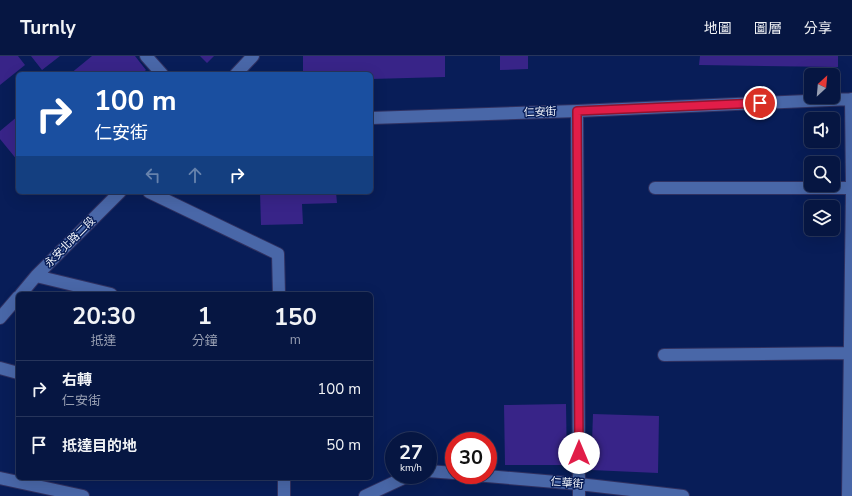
<!DOCTYPE html>
<html lang="zh-TW">
<meta charset="utf-8">
<style>
:root{--surface:#061642;--page:#14234d;--text:#f1f3f6;--muted:#989fb2;--line:#27355b}
body{margin:0;font-family:"Nunito Sans","Noto Sans TC",sans-serif;background:var(--page);color:var(--text);height:100vh;display:flex;flex-direction:column;font-size:15px;white-space:nowrap}
*{box-sizing:border-box;margin:0}
p{font-size:13px;color:var(--muted)}
.icon{flex:none;width:22px;height:22px;fill:none;stroke:currentColor;stroke-width:2;stroke-linecap:round;stroke-linejoin:round}
.map{position:relative;flex:1;overflow:hidden}
.details{position:absolute;left:16px;top:236px;width:357px;height:188px;display:flex;flex-direction:column;background:var(--surface);border-radius:6px;box-shadow:0 4px 16px #0002,0 0 0 1px var(--line)}
.details>*{flex:none}
.banner{position:absolute;left:16px;top:16px;width:357px;height:122px;border-radius:6px;box-shadow:0 4px 16px #0002,0 0 0 1px var(--line);background:#1a4fa0;color:#fff;overflow:hidden}
.needle{width:26px;rotate:26deg}
.controls{position:absolute;left:804px;top:12px;display:grid;gap:8px}
.controls a{display:grid;place-items:center;width:36px;height:36px;border-radius:6px;background:var(--surface);box-shadow:0 4px 16px #0002,0 0 0 1px var(--line);font-size:20px}
.speed{position:absolute;left:385px;top:376px;display:flex;gap:8px;font-size:20px;font-weight:700;text-align:center}
.speed>*{display:grid;place-content:center;width:52px;height:52px;border-radius:50%;background:var(--surface);box-shadow:0 4px 16px #0002,0 0 0 1px var(--line);line-height:1}
.speed small{font-size:10px;font-weight:400}
.speed .limit{border:6px solid #d22;background:#fff;color:#111}
.pin{position:absolute;display:grid;place-items:center;width:34px;height:34px;color:#fff;margin:-17px;border:2px solid #fff;border-radius:50%;box-shadow:0 1px 4px #0007}
.me{position:absolute;width:44px;margin:-22px;rotate:0deg;stroke-linejoin:round;filter:drop-shadow(0 0 3px #0008)}
.turn{display:flex;align-items:center;gap:14px;height:84px;padding:0 12px;font-size:18px}
.turn .icon{width:52px;height:52px;stroke-width:2.5}
.turn b{display:block;font-size:28px;line-height:34px}
.lanes{display:flex;align-items:center;height:38px;padding:0 12px;background:#0003;justify-content:center;gap:20px;direction:ltr}
.lanes .off{opacity:.35}
.eta{display:flex;justify-content:space-evenly;align-items:center;height:68px;text-align:center}
.eta b{font-size:24px;font-weight:700;line-height:28px}
ul{padding:0;list-style:none}
li{display:flex;align-items:center;gap:12px;height:56px;padding:0 12px;border-top:1px solid var(--line)}
li div{flex:1}
li b{display:block;font-size:15px}
li em{font-style:normal}
header{display:flex;align-items:center;gap:24px;box-sizing:border-box;height:56px;padding:0 20px;background:var(--surface);border-bottom:1px solid var(--line)}
header strong{font-size:19px}
nav{display:flex;gap:22px;margin-inline-start:auto;font-size:14px}
.map>svg:first-child{display:block}
.building{fill:#382488}
.lines{fill:none;stroke-linecap:round;stroke-linejoin:round}
.minor-casing{stroke:#303161;stroke-width:14}
.minor{stroke:#4967a8;stroke-width:12}
.route-casing{stroke:#92132f;stroke-width:10}
.route{stroke:#e11d48;stroke-width:7}
.labels{text-anchor:middle;dominant-baseline:central;stroke-width:3;stroke-linejoin:round;paint-order:stroke}
.street-label{font-size:11px;fill:#eef2f9;stroke:#081d58}
</style>
<header>
<strong>Turnly</strong>
<nav><a>地圖</a><a>圖層</a><a>分享</a></nav>
</header>
<div class="map">
<svg width="852" height="440" viewBox="0 0 852 440">
<rect width="100%" height="100%" fill="#081d58"/>
<path class="building" d="M 0,0 L 18,0 L 25,9 L 0,29 Z
M 31,0 L 60,0 L 42,14 Z
M 92,0 L 135,0 L 146,14 L 141,18 L 70,18 Z
M 200,0 L 214,0 L 207,7 Z
M 303,0 L 445,0 L 445,21 L 371,23 L 371,18 L 303,18 Z
M 500,0 L 528,0 L 528,13 L 500,14 Z
M 700,0 L 838,0 L 838,11 L 699,9 Z
M 18,60 L 18,105 L 0,83 L 0,75 Z
M 260,136 L 336,136 L 337,147 L 302,148 L 303,168 L 261,169 Z
M 566,348 L 567,409 L 505,409 L 504,349 Z
M 593,358 L 659,360 L 658,417 L 591,414 Z"/>
<g class="lines">
<g class="minor-casing">
<path id="minor" d="M 146,0 L 162,18
M 236,18 L 253,0
M 577,55 L 579,440
M 371,62 L 577,55 L 852,43
M 655,132 L 852,132
M 149,136 L 278,198 L 279,238
M 36,220 L 111,238
M 21,238 L 36,220 L 120,136
M 0,262 L 18,241
M 664,299 L 850,297
M 0,312 L 18,317
M 428,415 L 454,417
M 475,419 L 579,428 L 683,440
M 0,422 L 83,440
M 284,422 L 284,440
M 365,440 L 410,419
M 848,440 L 852,132 L 851,43"/>
</g>
<use href="#minor" class="minor"/>
</g>
<g class="lines">
<g class="route-casing">
<path id="route" d="M 579,397 L 577,55 L 760,47"/>
</g>
<use href="#route" class="route"/>
</g>
<g class="labels">
<g class="street-label">
<text transform="translate(540 56) rotate(-2)">仁安街</text>
<text transform="translate(70 186) rotate(-45)">永安北路二段</text>
<text transform="translate(567 427) rotate(5)">仁華街</text>
</g>
</g>
</svg>
<div class="controls">
<a><svg class="needle" viewBox="-14 -14 28 28"><path d="M0-13l5 13h-10z" fill="#e53935"/><path d="M0 13l5-13h-10z" fill="#989fb2"/></svg></a>
<a><svg class="icon" aria-label="sound" viewBox="0 0 24 24"><path d="M4 9h4l5-4v14l-5-4H4zM17 9q2 3 0 6"/></svg></a>
<a><svg class="icon" aria-label="search" viewBox="0 0 24 24"><circle cx="10" cy="10" r="6"/><path d="M15 15l6 6"/></svg></a>
<a><svg class="icon" aria-label="layers" viewBox="0 0 24 24"><path d="M12 4l9 5-9 5-9-5zM3 14l9 5 9-5"/></svg></a>
</div>
<div class="speed"><div>27<small>km/h</small></div><div class="limit">30</div></div>
<div class="pin" style="left:760px;top:47px;background:#d93025"><svg class="icon" aria-label="arrive" viewBox="0 0 24 24"><path d="M6 21V4h12l-3 4 3 4H6"/></svg></div>
<svg class="me" style="left:579px;top:397px" viewBox="-20 -20 40 40"><circle r="19" fill="#fff"/><path d="M0-13L10 11 0 6-10 11z" fill="#e11d48"/></svg>
<div class="banner">
<div class="turn"><svg class="icon" aria-label="right" viewBox="0 0 24 24"><path d="M7 20v-9h11M14 6l5 5-5 5"/></svg><div><b>100 m</b>仁安街</div></div>
<div class="lanes"><svg class="icon off" aria-label="left" viewBox="0 0 24 24"><path d="M17 20v-9H6M10 6l-5 5 5 5"/></svg><svg class="icon off" aria-label="ahead" viewBox="0 0 24 24"><path d="M12 20V5M6 11l6-6 6 6"/></svg><svg class="icon" aria-label="right" viewBox="0 0 24 24"><path d="M7 20v-9h11M14 6l5 5-5 5"/></svg></div>
</div>
<section class="details">
<div class="eta">
<div><b>20:30</b><p>抵達</p></div>
<div><b>1</b><p>分鐘</p></div>
<div><b>150</b><p>m</p></div>
</div>
<ul>
<li><svg class="icon" aria-label="right" viewBox="0 0 24 24"><path d="M7 20v-9h11M14 6l5 5-5 5"/></svg><div><b>右轉</b><p>仁安街</p></div><em>100 m</em></li>
<li><svg class="icon" aria-label="arrive" viewBox="0 0 24 24"><path d="M6 21V4h12l-3 4 3 4H6"/></svg><div><b>抵達目的地</b></div><em>50 m</em></li>
</ul>
</section>
</div>
